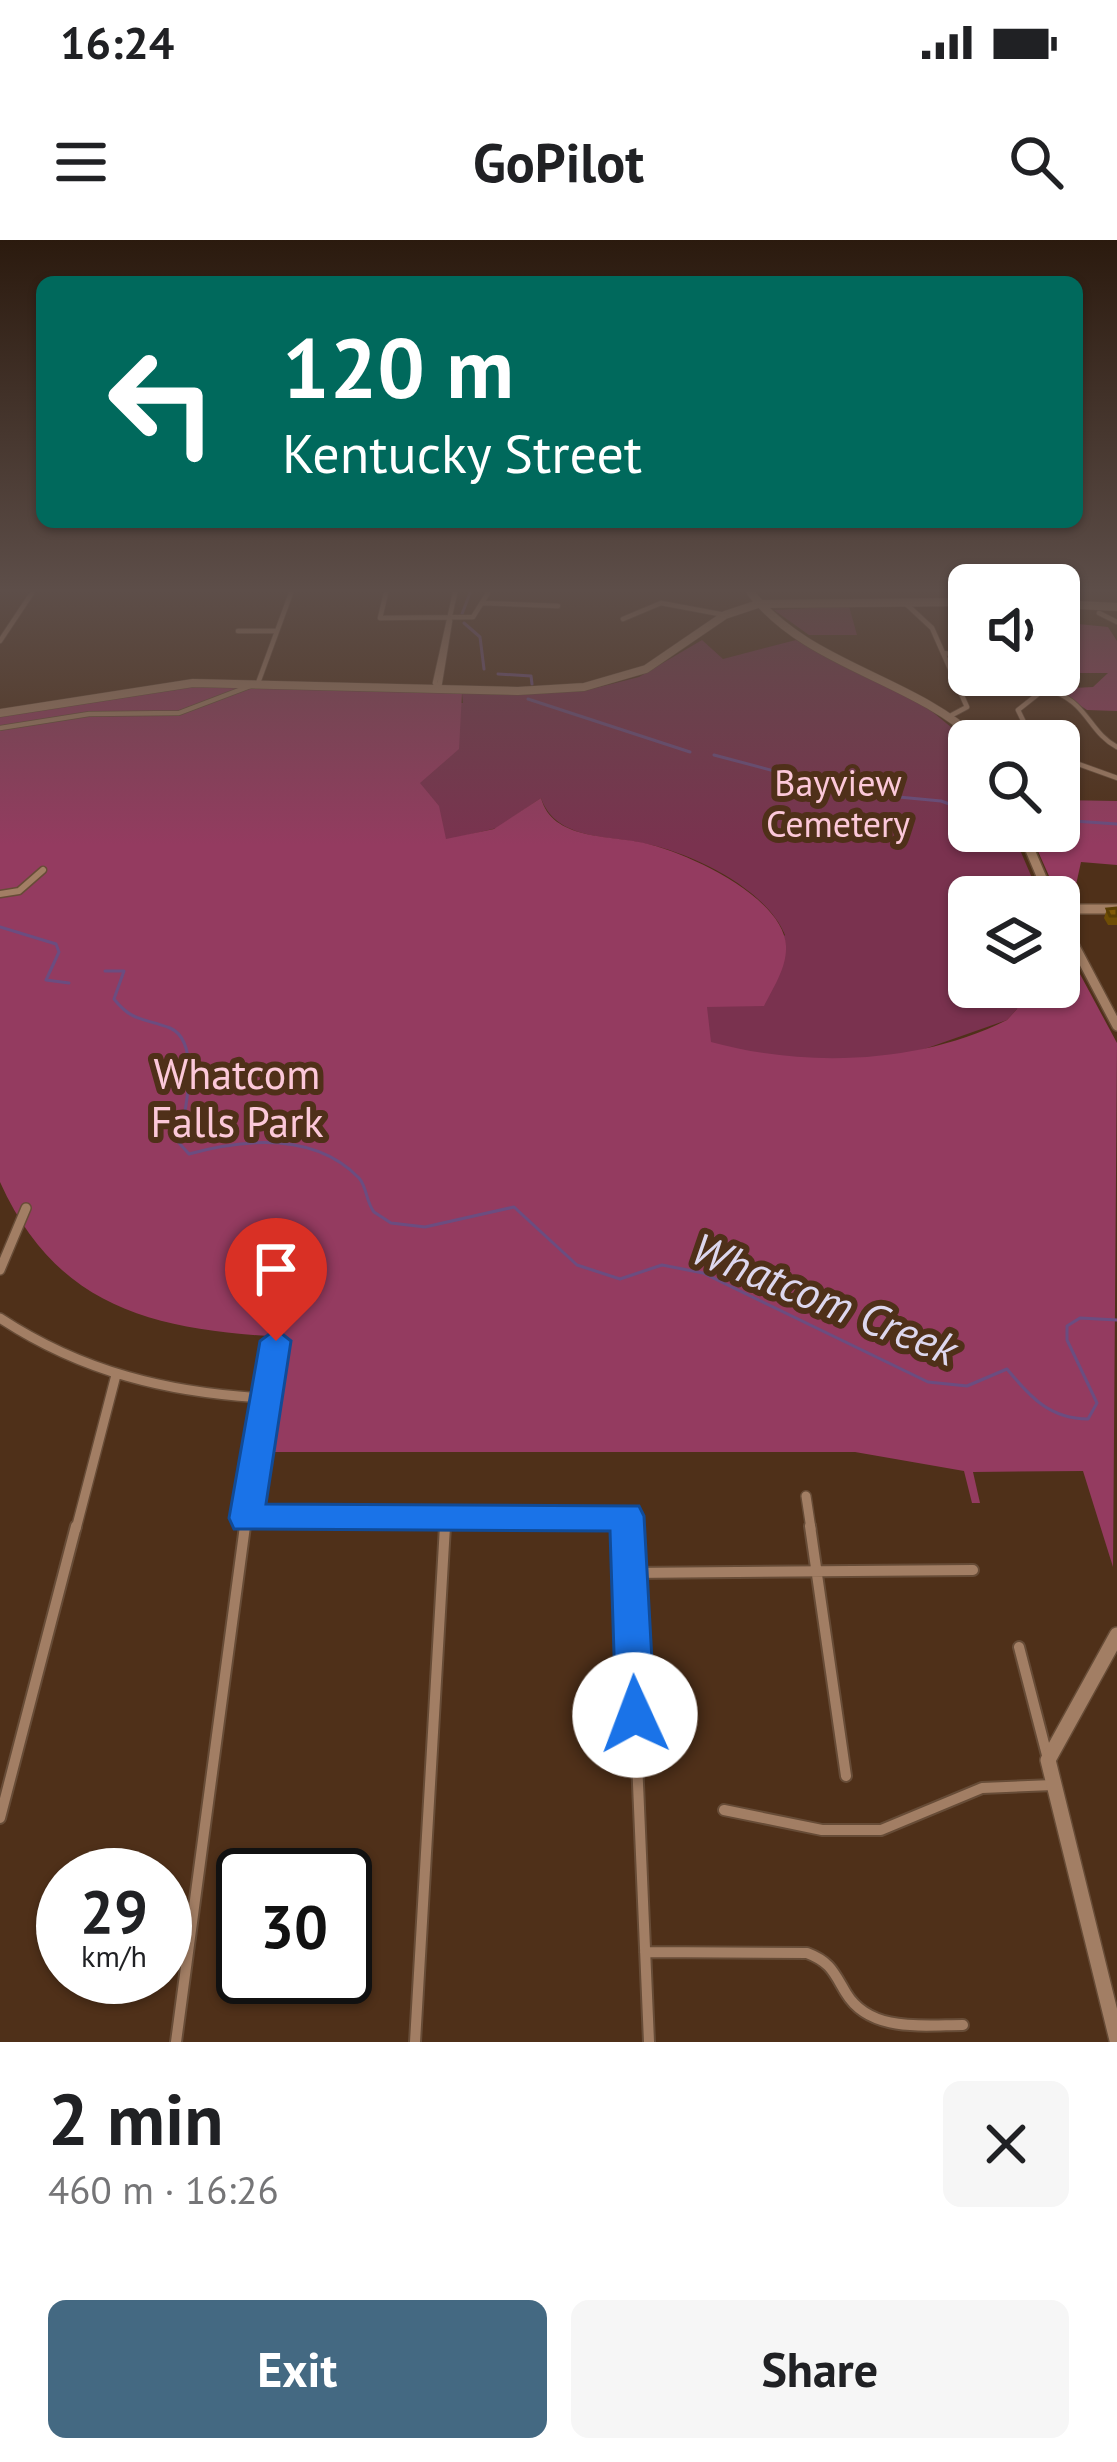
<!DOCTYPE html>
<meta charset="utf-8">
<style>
:root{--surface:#fff;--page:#f6f6f6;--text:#202124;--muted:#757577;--accent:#446982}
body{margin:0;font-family:"PT Sans",sans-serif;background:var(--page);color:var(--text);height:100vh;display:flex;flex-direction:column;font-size:45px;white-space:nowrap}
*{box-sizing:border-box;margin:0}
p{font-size:39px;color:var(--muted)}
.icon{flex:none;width:66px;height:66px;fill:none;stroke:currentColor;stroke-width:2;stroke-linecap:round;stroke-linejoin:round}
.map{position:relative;height:1802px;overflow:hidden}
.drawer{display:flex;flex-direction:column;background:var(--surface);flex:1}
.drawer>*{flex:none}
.top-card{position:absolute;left:36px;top:36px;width:1047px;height:252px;border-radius:18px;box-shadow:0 3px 9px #0004;background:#00695c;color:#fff;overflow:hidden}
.fabs{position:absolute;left:948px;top:324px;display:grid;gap:24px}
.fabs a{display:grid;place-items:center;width:132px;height:132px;border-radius:18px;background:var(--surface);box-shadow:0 3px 9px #0004;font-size:60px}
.speed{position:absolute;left:36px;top:1608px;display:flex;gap:24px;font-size:60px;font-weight:700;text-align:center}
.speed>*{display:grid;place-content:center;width:156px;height:156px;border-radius:50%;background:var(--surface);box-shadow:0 3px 9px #0004;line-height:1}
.speed small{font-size:30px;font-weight:400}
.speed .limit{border:6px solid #111;border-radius:18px;background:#fff;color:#111}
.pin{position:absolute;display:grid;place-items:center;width:102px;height:102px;color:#fff;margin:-123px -51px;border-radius:50% 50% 50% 0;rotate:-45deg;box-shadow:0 0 12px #0007}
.pin .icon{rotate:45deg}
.me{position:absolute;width:132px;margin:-66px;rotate:358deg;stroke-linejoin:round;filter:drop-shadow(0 0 9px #0008)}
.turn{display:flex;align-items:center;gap:42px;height:252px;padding:0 48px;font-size:54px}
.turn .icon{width:156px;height:156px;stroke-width:2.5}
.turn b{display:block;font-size:84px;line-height:102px}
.round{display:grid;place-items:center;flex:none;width:126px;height:126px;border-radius:18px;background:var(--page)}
.summary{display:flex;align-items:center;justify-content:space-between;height:204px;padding:0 48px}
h1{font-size:72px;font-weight:700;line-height:90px}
.button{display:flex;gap:24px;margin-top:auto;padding:24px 48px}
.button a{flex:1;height:138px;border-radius:18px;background:var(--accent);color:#fff;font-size:48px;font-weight:700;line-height:138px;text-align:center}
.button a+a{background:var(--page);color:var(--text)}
.status{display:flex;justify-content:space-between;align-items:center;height:84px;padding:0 60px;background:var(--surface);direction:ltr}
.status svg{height:33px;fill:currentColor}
header{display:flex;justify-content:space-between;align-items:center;height:156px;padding:0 48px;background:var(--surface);font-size:54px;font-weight:700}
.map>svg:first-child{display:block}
.green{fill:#7a324f;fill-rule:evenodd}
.forest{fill:#943b60}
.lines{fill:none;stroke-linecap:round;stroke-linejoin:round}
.stream{stroke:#6b4d80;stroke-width:3}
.minor-far3-casing{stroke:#674c37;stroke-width:6}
.minor-far2-casing{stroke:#674c37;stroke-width:9}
.minor-far1-casing{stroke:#674c37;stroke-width:12}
.minor-casing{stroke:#674c37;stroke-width:14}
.tertiary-far2-casing{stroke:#674c37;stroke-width:9}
.tertiary-far1-casing{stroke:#674c37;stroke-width:12}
.tertiary-casing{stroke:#674c37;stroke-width:18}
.secondary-casing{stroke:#674c37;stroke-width:9}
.minor-far3{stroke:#a27e64;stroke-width:4.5}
.minor-far2{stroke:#a27e64;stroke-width:6}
.minor-far1{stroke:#a27e64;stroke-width:9}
.minor{stroke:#a27e64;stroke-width:10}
.tertiary-far2{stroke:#a27e64;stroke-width:8}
.tertiary-far1{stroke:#a27e64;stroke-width:9}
.tertiary{stroke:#a27e64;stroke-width:15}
.secondary{stroke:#a27e64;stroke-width:8}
.wall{fill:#6f4d05}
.building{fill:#815906;stroke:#5a3e04;stroke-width:3}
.route{fill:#1a73e8;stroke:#114b97;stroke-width:3}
.labels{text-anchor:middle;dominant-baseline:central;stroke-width:12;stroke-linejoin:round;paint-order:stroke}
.far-park-label{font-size:36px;fill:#fcc8d9;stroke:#4f3019}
.park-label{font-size:42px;fill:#fcc8d9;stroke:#4f3019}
.water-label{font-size:45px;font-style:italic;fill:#ddd7ee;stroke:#4f3019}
</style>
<div class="status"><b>16:24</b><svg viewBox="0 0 49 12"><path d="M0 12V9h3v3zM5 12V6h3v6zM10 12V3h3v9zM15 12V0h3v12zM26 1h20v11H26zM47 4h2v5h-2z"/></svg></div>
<header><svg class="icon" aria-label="menu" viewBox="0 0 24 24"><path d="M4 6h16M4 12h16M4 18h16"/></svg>GoPilot<svg class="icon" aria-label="search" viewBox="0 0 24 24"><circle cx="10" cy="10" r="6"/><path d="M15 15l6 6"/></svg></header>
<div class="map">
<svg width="1117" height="1802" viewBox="0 0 1117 1802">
<rect width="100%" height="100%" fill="#4f3019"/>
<path class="green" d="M 849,366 L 857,395 L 809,395 L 774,370 Z
M 702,400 L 723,419 L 796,400 L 923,464 L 969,502 L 969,591 L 1012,591 L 1038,652 L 969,657 L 969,747 L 1021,747 L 1017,769 L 1007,780 L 839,839 L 168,689 L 382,462 L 463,463 L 462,453 L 584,451 L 639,437 ZM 541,558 C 556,601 609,595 647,604 C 694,614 766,649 785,695 L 706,766 L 710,801 L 447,600 L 497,588 Z"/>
<path class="forest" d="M 1059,366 L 1081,370 L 1070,371 L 1078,384 L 1108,387 L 1117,401 L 1117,471 L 1087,470 L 1055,449 L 1093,447 L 1108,433 L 1076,433 L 1059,422 Z
M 207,446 L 462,453 L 459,509 L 420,543 L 439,566 L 446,599 L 494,589 L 541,558 C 552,600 609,595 644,603 C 686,612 784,657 786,706 C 787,727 773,748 764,766 L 707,767 L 711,802 C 806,828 919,824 1007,780 L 1017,769 L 1021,747 L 1059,747 L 1059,695 L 1117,803 L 1113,1327 L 1083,1231 L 973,1232 L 980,1263 L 972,1263 L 964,1231 L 855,1212 L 267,1212 L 284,1097 C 155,1090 57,1069 0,942 L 0,477 L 117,454 Z
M 1059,560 L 1117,561 L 1117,625 L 1081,622 L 1074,654 L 1057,654 L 1029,591 L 1059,591 Z"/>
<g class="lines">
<path class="stream" d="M 462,374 L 470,353
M 464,383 L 480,397 L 484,429
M 498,434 L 531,436 L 532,444
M 528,459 L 690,512
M 714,515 L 873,557
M 888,556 L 941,561 L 969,571
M 1059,580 L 1117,584
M 0,687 L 56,704 L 59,712 L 46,740 L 69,743
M 105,731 L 124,731 L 114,759 C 132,782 144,778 170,788 C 203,802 184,876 179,903 L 189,914 C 244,899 314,892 359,938 C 367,947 366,962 374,972 L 391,983 L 425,987 L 514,967 L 577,1025 L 620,1039 L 662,1025 L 703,1033 L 928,1142 L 967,1146 L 1007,1129 C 1030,1157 1050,1179 1088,1179 L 1097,1163 L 1067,1100 L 1067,1086 L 1080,1078 L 1117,1080"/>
<g class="minor-far3-casing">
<path id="minor-far3" d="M 386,353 L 380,378 L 473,377 L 488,353
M 904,362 L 932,388 L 967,467 L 952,475
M 483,363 L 558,366
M 1099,373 L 1117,382
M 623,379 L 661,363 L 725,375
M 238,391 L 276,391
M 0,401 L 32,353
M 943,413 L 969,416
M 956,444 C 994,443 1047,437 1077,466 C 1092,481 1098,497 1117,507
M 439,448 L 435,443 L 455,353
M 439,448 L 450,381
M 0,488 L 89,474 L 179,473 L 258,443 L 291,353
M 1033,501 L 1018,470 L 1047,447 L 1048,435
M 1059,517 L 1117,538"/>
</g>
<g class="minor-far2-casing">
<path id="minor-far2" d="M 0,654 L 19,651 L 43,630"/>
</g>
<g class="minor-far1-casing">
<path id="minor-far1" d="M 0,1030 L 26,968
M 0,1078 C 82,1132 169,1153 266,1158
M 806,1256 L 811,1289
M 246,1278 L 627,1277 L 628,1289
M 76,1289 L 116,1135
M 245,1289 L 276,1101
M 445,1289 L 446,1277"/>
</g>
<g class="minor-casing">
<path id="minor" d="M 627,1286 L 649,1802
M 810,1286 L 846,1536
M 629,1333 L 973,1330
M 1019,1407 L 1048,1519
M 724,1570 L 822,1590 L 881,1590 L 982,1548 L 1053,1545
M 0,1578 L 76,1286
M 645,1712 L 807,1713 C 831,1722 834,1733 846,1753 C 870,1793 924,1785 963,1785
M 176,1802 L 245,1286
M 415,1802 L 445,1286"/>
</g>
<g class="tertiary-far2-casing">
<path id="tertiary-far2" d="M 751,353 C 808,426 912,438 979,501"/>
</g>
<g class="tertiary-far1-casing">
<path id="tertiary-far1" d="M 1022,591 L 1050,657
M 1059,669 L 1117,669
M 1059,676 L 1117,786"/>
</g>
<g class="tertiary-casing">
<path id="tertiary" d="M 1117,1395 L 1048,1520 L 1117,1800"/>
</g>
<g class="secondary-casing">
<path id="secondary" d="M 1059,364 L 1117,367
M 0,473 L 193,443 L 518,451 L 584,447 L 646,429 L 725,375 L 758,364 L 969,362"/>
</g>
<use href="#minor-far3" class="minor-far3"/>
<use href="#minor-far2" class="minor-far2"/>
<use href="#minor-far1" class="minor-far1"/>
<use href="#minor" class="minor"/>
<use href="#tertiary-far2" class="tertiary-far2"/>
<use href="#tertiary-far1" class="tertiary-far1"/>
<use href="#tertiary" class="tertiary"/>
<use href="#secondary" class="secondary"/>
</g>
<path class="wall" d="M 1117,668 L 1117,685 L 1108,685 L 1104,678 L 1107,669 Z"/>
<path class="building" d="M 1117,668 L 1117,676 L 1110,676 L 1107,669 Z"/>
<linearGradient id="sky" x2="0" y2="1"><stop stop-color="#2b1a0e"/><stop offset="0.58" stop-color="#5d4e49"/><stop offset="1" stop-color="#5d4e49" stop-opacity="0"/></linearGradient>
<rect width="1117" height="605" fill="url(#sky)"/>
<path class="route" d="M 276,1089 L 291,1101 L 266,1264 L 639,1266 L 644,1276 L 655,1475 L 649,1488 L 635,1493 L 621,1488 L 616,1475 L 610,1291 L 234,1289 L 229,1278 L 260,1101 Z"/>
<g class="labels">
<g class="far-park-label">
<text x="838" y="542">Bayview<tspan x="838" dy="41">Cemetery</tspan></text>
</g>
<g class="park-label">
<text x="237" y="833">Whatcom<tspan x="237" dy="48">Falls Park</tspan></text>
</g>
<g class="water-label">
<text transform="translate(825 1058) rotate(22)">Whatcom Creek</text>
</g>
</g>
</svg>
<div class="fabs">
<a><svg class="icon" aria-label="sound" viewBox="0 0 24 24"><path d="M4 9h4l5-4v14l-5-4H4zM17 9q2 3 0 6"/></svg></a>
<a><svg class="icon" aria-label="search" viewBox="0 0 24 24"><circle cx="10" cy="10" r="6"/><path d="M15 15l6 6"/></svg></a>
<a><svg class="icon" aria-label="layers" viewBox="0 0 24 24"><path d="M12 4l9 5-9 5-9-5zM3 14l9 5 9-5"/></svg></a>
</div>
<div class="speed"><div>29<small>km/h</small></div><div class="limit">30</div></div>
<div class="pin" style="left:276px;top:1101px;background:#d93025"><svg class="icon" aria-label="arrive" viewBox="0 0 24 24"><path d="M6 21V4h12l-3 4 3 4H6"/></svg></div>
<svg class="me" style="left:635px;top:1475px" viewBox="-20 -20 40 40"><circle r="19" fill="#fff"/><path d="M0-13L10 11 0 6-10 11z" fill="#1a73e8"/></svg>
<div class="top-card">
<div class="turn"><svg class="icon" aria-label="left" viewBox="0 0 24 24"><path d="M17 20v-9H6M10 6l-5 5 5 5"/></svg><div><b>120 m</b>Kentucky Street</div></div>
</div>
</div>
<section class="drawer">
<div class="summary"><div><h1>2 min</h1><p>460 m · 16:26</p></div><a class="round"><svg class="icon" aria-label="close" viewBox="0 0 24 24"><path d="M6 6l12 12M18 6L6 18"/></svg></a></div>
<div class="button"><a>Exit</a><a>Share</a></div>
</section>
